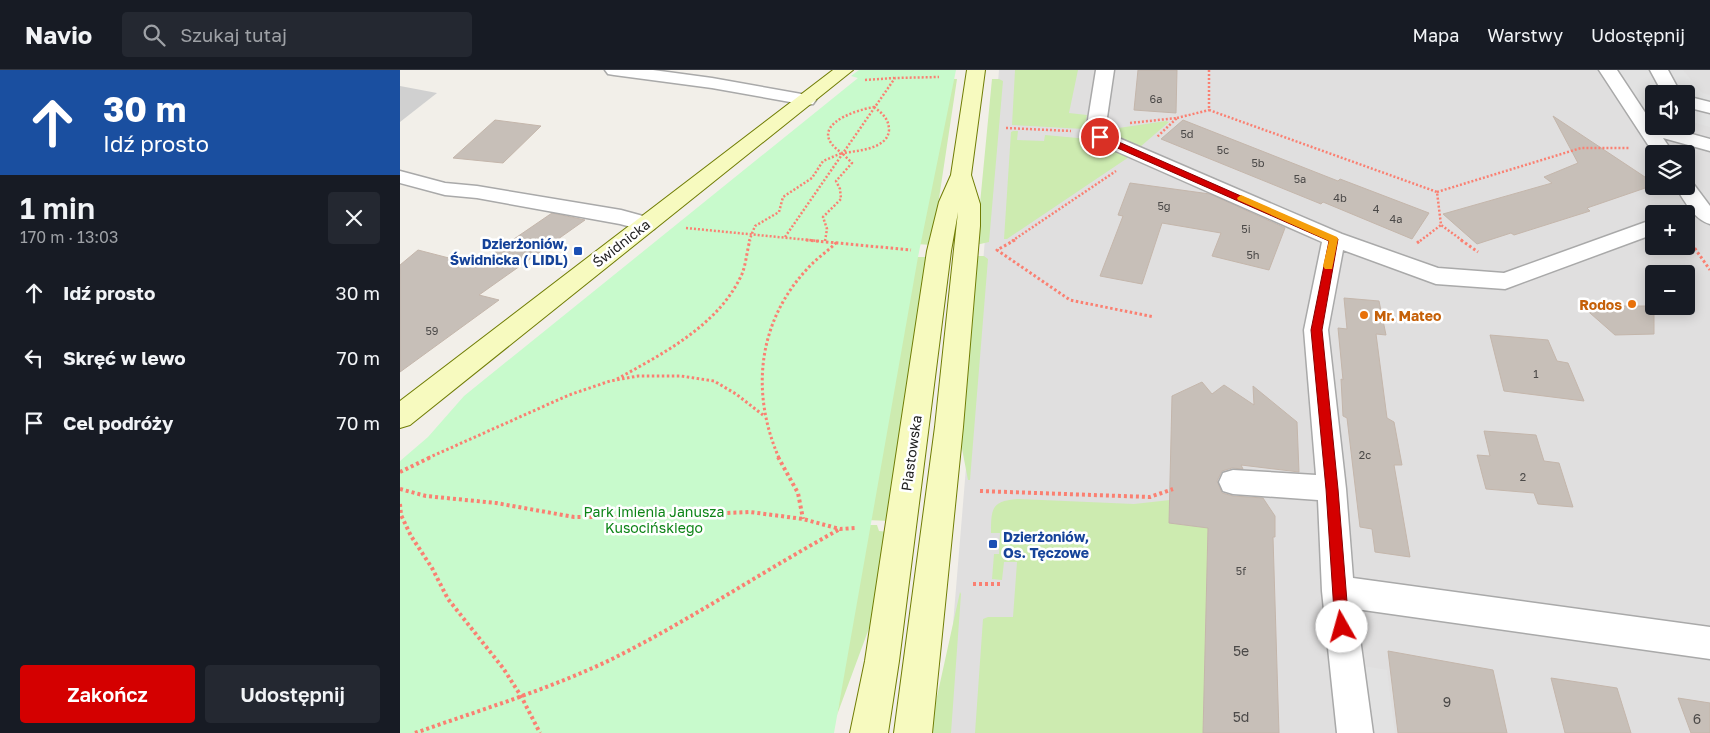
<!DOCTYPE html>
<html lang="pl">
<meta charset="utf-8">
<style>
:root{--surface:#171b24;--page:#242831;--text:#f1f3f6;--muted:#9ea1a6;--line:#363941;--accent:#d40000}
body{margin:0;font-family:"Golos Text",sans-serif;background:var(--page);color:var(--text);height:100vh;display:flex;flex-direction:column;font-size:19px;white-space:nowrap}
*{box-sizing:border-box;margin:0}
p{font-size:16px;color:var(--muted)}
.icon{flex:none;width:28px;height:28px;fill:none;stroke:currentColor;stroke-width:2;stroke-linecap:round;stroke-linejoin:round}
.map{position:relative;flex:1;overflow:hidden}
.side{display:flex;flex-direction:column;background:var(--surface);width:400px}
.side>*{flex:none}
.hud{background:#1a4fa0;color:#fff;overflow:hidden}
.tools{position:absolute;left:1245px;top:15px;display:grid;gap:10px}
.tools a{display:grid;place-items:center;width:50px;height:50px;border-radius:5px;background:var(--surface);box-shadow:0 2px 12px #0003;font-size:25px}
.pin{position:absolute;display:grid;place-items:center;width:42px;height:42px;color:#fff;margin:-21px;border:2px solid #fff;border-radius:50%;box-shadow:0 1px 5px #0007}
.me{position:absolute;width:55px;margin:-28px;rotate:353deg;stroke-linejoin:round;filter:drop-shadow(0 0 4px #0008)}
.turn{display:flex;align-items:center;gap:18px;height:105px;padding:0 20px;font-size:22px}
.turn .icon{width:65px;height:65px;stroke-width:2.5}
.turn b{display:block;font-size:35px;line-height:42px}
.round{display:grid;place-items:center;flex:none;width:52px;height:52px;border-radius:5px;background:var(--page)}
.overview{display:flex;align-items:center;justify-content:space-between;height:85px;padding:0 20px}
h1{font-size:30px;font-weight:600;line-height:38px}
.action{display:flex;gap:10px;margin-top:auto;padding:10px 20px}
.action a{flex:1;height:58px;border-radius:5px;background:var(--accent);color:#fff;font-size:20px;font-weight:600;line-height:58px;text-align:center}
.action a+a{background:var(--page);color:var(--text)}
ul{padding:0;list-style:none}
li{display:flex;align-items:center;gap:15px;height:65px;padding:0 20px}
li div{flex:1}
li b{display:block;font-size:19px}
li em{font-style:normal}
header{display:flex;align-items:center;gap:30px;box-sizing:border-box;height:70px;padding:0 25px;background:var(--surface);border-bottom:1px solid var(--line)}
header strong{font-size:24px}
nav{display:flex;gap:28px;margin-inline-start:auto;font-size:18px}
.search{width:350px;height:45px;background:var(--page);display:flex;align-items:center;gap:12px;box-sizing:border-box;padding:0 18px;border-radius:5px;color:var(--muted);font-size:19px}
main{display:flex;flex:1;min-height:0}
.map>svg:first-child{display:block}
.residential{fill:#e0dfdf;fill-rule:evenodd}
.religious{fill:#d0d0d0}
.grass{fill:#cdebb0}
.park{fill:#c8facc}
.parking{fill:#e2e2e2}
.building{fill:#c7bfb8;stroke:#c4b6ab}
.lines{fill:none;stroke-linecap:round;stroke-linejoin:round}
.street-casing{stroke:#a9a9a9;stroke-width:3}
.secondary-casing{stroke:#707d05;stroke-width:2}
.path-far2{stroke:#fa8072;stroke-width:2.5;stroke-dasharray:2 2;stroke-linecap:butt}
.path-far1{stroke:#fa8072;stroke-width:3;stroke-dasharray:2.5 2.5;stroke-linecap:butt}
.path{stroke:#fa8072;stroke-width:4;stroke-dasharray:3 3;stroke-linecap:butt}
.street{fill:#fff;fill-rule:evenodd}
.secondary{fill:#f7fabf;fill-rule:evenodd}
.route{fill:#d40000;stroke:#8a0000}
.slow{fill:#f59e0b}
.transit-dot{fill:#1a4fb4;stroke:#fff;stroke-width:2}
.food-dot{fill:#e8710a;stroke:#fff;stroke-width:2}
.labels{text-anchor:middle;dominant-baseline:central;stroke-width:5;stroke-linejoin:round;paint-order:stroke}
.number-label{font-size:11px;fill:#4b4948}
.transit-label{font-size:14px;font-weight:bold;fill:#164399;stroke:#fff;text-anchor:end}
.street-label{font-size:14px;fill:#222;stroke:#fff}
.food-label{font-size:14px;font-weight:bold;fill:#c56008;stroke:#fff;text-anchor:end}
.park-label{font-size:14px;fill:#0c8416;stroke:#fff}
.near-number-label{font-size:14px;fill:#4b4948}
</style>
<header>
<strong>Navio</strong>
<div class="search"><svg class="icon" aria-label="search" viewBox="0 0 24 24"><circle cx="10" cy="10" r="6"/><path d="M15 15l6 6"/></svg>Szukaj tutaj</div>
<nav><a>Mapa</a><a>Warstwy</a><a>Udostępnij</a></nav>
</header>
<main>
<section class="side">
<div class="hud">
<div class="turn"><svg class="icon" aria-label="ahead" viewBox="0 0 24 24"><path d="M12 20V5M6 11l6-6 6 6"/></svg><div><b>30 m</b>Idź prosto</div></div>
</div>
<div class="overview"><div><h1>1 min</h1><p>170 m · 13:03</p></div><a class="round"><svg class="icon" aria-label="close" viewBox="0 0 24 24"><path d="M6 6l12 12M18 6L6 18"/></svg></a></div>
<ul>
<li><svg class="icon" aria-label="ahead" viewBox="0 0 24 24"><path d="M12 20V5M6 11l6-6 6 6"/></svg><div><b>Idź prosto</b></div><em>30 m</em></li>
<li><svg class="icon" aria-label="left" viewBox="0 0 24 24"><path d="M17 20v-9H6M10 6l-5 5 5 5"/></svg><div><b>Skręć w lewo</b></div><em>70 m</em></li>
<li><svg class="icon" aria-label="arrive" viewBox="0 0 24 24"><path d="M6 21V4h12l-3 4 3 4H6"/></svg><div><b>Cel podróży</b></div><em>70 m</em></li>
</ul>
<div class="action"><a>Zakończ</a><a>Udostępnij</a></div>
</section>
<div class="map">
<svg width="1310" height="663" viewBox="0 0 1310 663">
<rect width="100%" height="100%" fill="#f2efe9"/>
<path class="residential" d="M 599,0 L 1310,0 L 1310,663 L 544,663 ZM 1254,24 L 1286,24 L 1286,56 L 1254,56 ZM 1254,84 L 1286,84 L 1286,116 L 1254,116 ZM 1254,144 L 1286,144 L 1286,176 L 1254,176 ZM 1254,204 L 1286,204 L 1286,236 L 1254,236 Z"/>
<path class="religious" d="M 0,16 L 37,23 L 0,52 Z"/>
<path class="grass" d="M 615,0 L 678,0 L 669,43 L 687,45 L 684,59 L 612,55 Z
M 545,9 L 557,9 L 532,175 L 516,174 Z
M 592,9 L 599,9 L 603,11 L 589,172 L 576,175 Z
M 766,51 L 769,52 L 740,77 L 736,77 L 710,66 L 705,60 Z
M 613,61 L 618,61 L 617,70 L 644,71 L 645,65 L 689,69 L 729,87 L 607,169 L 604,169 L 611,62 Z
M 575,186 L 584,186 L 588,189 L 570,410 L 568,410 L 558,358 Z
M 517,187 L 531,187 L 490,451 L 466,450 Z
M 619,429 L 734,434 L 770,430 L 769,453 L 808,458 L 803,663 L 575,663 L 583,549 L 588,547 L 613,547 L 617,492 L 604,492 L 602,510 L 592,509 L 594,484 L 599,484 L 600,463 L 591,463 C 591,437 592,431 619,429 Z
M 466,455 L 477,455 L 479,461 L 489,462 L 475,542 L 437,645 Z
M 560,522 L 561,524 L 551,663 L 529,663 Z"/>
<path class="park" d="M 459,0 L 556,0 L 518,187 L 434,663 L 0,663 L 0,391 L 28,367 L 64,326 L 458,8 L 451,6 Z"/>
<path class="parking" d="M 1216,0 L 1283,0 L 1302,23 L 1310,25 L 1310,57 L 1286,50 L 1286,24 L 1254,24 L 1254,42 L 1243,41 Z
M 963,596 L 987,600 L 995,663 L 970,663 Z"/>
<path class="building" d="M 738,0 L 777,0 L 776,43 L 734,40 Z
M 1153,46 L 1254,113 L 1254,115 L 1187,138 L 1190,141 L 1114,165 L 1111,163 L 1077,174 L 1043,144 L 1152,113 L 1144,107 L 1178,93 Z
M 95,50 L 141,56 L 103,93 L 53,88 Z
M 783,50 L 938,111 L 940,109 L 1029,143 L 1012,169 L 923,132 L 921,134 L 761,69 Z
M 730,113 L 810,124 L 885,158 L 869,200 L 812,186 L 821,163 L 762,153 L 742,214 L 700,206 L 723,146 L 718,145 Z
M 152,143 L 185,150 L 79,225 L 99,230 L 0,302 L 0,195 L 18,180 L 76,195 Z
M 944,228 L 979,231 L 986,265 L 976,264 L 987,348 L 994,352 L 1002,395 L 994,395 L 1010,487 L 975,482 L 972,459 L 960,457 L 947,348 L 943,346 L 941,309 L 943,310 L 938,258 L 947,259 Z
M 1182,236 L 1254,236 L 1254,264 L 1215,265 Z
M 1090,265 L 1148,270 L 1157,291 L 1168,293 L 1184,331 L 1104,321 Z
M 802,312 L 812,324 L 824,315 L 854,335 L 853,316 L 897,352 L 899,402 L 841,395 L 843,399 L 832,398 L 822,401 L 817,411 L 822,423 L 833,426 L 863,428 L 875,446 L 875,467 L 873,467 L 879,663 L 803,663 L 808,458 L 769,453 L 772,326 Z
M 1084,361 L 1136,365 L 1144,391 L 1159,393 L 1173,437 L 1138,434 L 1134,423 L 1086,419 L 1077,385 L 1090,386 Z
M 988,581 L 1093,600 L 1107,663 L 998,663 Z
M 1151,608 L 1217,618 L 1231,663 L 1165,663 Z
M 1278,628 L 1310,633 L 1310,663 L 1291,663 Z"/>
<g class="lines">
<g class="street-casing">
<path id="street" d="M 205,0 L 253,0 L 312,8 L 407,25 L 413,26 L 416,30 L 413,34 L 407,35 L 312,18 L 214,5 L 208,4 Z
M 696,0 L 714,0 L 705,61 L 707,63 L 942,164 L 1038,198 L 1104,203 L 1254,149 L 1254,164 L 1105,219 L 1036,214 L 943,180 L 928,260 L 946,419 L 953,508 L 1310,557 L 1310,589 L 956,539 L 973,663 L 937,663 L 922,521 L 918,430 L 833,424 L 823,421 L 819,412 L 823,403 L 833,400 L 916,405 L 904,260 L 922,172 L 693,71 L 686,62 Z
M 1199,0 L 1217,0 L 1254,56 L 1263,56 L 1310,69 L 1310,81 L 1263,68 L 1274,84 L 1254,84 Z
M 1250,0 L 1268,0 L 1281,24 L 1263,24 Z
M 1286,26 L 1310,32 L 1310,43 L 1286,37 Z
M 0,101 L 45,113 L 77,116 L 221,140 L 254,149 L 257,154 L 254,159 L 246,161 L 220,154 L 77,128 L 45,125 L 0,113 Z
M 1286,110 L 1292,112 L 1310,136 L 1310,154 C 1293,149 1284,130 1275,116 L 1286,116 Z"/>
</g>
<g class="secondary-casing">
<path id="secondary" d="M 433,0 L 453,0 L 10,355 L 0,358 L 0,331 Z
M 567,0 L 585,0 L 571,105 L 580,134 L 580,156 L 563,357 L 532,663 L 494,663 L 535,357 L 558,142 L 551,181 L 499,591 L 488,663 L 450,663 L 465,591 L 527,181 L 539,132 L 551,105 Z"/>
</g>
<path class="path-far2" d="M 809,0 L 809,40 L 1037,122 L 1041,155 L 1063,171
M 465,10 L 494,8
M 474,37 C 482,43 489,49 489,60 C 488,79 457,81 442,83 C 405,58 451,41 474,37 Z
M 777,48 L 809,40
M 730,53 L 777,48 L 757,67
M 606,58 L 671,61
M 1037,122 L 1181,78 L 1229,78
M 286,158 L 419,171
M 1286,165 L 1290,171
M 385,167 L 495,8 L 539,7
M 349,171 L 355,156 L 379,142 L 383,127 L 412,108 L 423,91 L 442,83
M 425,171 L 427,159 L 423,147 L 441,129 L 440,119 L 436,111 L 452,93 L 442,83
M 612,171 L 716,101
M 1020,171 L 1041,155"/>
<path class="path-far1" d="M 406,170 L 511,180
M 615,170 L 597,180 L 670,230 L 754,247
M 1061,170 L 1078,182
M 1289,170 L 1310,200
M 1017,173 L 1021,170
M 217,309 C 264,283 319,255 342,204 C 346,194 347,180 350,170
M 28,388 L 169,325 L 210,311 L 238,306 L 281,306 L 314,311 L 336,324 L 363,345
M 379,388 C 350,322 358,251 408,198 C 417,188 428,181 437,172"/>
<path class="path" d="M 378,387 L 398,423 L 403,449
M 0,402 L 31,387
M 0,419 L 26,426 L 96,433 L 174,447 L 236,447 L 350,442 L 403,449 L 440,459 L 455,458
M 580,421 L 750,427 L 773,419
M 0,434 L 1,445 L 11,466 L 32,498 L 48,529 L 103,598 L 121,626 L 140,663
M 573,514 L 602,514
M 15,663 C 80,640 147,620 210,590 C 289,551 363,501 440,459"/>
<use href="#street" class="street"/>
<use href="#secondary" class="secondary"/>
</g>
<path class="route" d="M 697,65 L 703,65 L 938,169 L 922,260 L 938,419 L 949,557 L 947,562 L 942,564 L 937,562 L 935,557 L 926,419 L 911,260 L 929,171 L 697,69 Z"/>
<path class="slow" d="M 841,125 L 937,167 L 938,169 L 932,199 L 925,199 L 923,196 L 929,171 L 838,130 L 837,128 Z"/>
<g class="transit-dot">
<rect x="173" y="176" width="10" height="10" rx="2.5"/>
<rect x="588" y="469" width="10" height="10" rx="2.5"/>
</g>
<g class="food-dot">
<circle cx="1232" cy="234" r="5"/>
<circle cx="964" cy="245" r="5"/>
</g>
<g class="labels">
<g class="number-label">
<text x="756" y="28">6a</text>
<text x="787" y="63">5d</text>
<text x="823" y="79">5c</text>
<text x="858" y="92">5b</text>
<text x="900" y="108">5a</text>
<text x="940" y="127">4b</text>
<text x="764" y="135">5g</text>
<text x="976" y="138">4</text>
<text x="996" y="148">4a</text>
<text x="846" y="158">5i</text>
<text x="853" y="184">5h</text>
<text x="32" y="260">59</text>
<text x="1136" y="303">1</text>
<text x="965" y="384">2c</text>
<text x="1123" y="406">2</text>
<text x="841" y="500">5f</text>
</g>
<g class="transit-label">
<text x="168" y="173">Dzierżoniów,<tspan x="168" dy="16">Świdnicka ( LIDL)</tspan></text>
<text x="603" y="466" text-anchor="start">Dzierżoniów,<tspan x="603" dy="16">Os. Tęczowe</tspan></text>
</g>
<g class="street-label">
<text transform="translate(221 173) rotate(-38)">Świdnicka</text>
<text transform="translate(511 383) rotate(-82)">Piastowska</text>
</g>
<g class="food-label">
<text x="1222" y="234">Rodos</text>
<text x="974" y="245" text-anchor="start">Mr. Mateo</text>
</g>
<g class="park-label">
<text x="254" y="441">Park imienia Janusza<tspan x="254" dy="16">Kusocińskiego</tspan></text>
</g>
<g class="near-number-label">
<text x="841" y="580">5e</text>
<text x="1047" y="631">9</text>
<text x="841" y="646">5d</text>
<text x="1297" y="648">6</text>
</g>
</g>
</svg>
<div class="tools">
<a><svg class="icon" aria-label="sound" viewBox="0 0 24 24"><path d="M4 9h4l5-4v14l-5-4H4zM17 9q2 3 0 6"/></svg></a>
<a><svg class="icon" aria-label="layers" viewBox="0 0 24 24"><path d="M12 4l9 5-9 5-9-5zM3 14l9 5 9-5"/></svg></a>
<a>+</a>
<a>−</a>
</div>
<div class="pin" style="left:700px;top:67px;background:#d93025"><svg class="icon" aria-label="arrive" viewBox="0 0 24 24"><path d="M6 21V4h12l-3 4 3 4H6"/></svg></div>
<svg class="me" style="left:942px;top:557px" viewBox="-20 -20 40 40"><circle r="19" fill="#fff"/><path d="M0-13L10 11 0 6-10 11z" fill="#d40000"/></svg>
</div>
</main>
